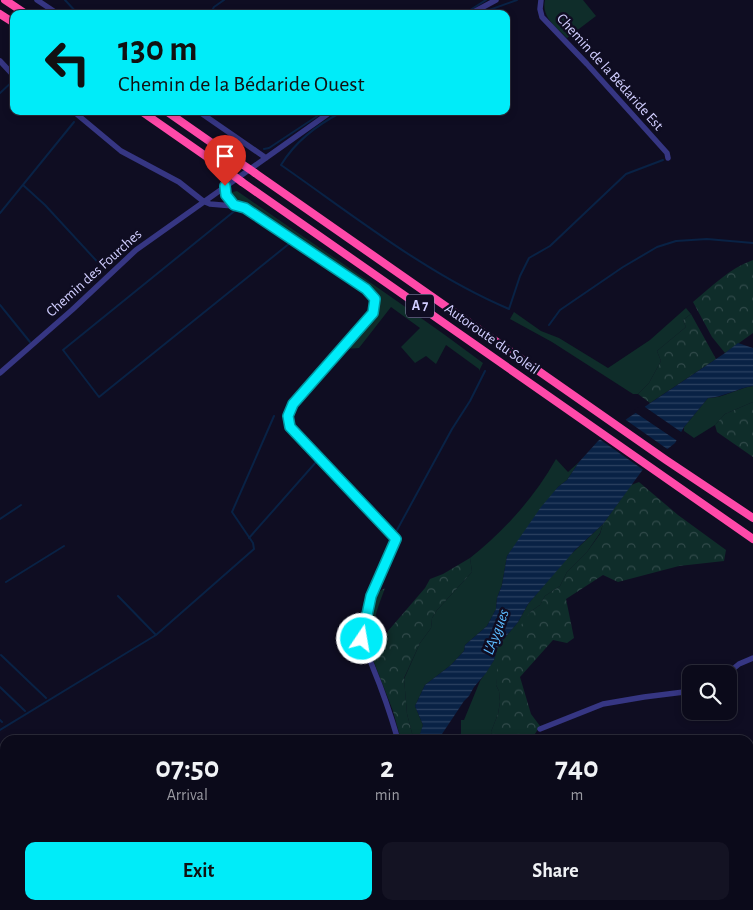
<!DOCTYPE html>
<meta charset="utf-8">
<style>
:root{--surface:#0b0a1a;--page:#141323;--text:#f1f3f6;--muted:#9a9aa2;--line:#2b2b39;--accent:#00ecf9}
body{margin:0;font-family:"Alegreya Sans",sans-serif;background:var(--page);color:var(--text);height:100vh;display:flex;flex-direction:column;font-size:19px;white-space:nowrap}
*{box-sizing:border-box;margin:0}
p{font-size:16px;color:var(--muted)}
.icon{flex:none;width:28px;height:28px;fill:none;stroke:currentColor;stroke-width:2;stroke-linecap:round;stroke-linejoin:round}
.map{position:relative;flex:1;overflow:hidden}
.drawer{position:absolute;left:0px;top:735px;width:754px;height:175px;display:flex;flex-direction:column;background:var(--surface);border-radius:15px 15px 0 0;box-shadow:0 2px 8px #0003,0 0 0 1px var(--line)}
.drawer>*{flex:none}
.hud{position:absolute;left:10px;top:10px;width:500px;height:105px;border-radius:10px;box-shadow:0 2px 8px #0003,0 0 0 1px var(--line);background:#00ecf9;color:#111;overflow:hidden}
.controls{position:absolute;left:682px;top:665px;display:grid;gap:10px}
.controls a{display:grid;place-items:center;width:55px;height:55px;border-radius:10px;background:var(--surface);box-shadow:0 2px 8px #0003,0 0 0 1px var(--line);font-size:25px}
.pin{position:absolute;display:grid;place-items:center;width:42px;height:42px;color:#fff;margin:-51px -21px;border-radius:50% 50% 50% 0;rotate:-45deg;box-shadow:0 0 5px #0007}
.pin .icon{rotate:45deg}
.me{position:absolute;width:55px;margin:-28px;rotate:12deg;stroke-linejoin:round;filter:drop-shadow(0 0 4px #0008)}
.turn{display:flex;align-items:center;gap:18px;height:105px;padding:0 25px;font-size:22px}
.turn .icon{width:65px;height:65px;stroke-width:2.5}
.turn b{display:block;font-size:35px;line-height:42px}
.eta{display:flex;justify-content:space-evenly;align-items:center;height:85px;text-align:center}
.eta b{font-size:30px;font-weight:600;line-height:35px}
.action{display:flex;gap:10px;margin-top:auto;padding:10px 25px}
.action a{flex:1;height:58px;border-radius:10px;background:var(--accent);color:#111;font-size:20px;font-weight:600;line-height:58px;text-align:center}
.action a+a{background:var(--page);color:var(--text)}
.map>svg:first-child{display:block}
.green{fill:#0f2d2a}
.forest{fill:url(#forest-crowns)}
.water{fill:url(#water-rules)}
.pier{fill:#0f0d22}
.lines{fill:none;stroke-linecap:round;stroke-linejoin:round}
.stream{stroke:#092245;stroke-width:2}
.minor{stroke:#363683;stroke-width:5.5}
.highway{stroke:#ff49a9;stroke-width:8}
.highway-bridge{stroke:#ff49a9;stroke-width:8}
.route-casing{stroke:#0099a2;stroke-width:12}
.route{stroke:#00ecf9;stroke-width:9}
.labels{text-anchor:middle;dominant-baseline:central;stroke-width:5;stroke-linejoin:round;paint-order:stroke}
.shield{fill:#0f0d22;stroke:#9794bd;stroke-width:1}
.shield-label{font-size:14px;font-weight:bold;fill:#d1ceff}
.street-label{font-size:15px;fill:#d1ceff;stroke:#0f0d22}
.water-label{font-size:16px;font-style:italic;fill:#5cbbff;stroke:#0f0d22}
</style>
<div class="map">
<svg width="753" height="910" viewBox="0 0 753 910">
<defs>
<pattern id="forest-crowns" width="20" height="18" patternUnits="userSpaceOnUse" patternTransform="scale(1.25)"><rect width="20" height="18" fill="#0f2d2a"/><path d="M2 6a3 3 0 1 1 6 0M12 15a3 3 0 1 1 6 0" fill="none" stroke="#314a4a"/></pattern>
<pattern id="water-rules" width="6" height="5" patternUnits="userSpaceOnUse" patternTransform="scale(1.25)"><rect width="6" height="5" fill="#092245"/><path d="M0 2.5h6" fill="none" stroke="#2c4161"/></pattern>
</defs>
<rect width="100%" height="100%" fill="#0f0d22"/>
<path class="green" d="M 545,0 L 583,0 L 596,16 L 567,38 C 556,27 541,17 545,0 Z
M 237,191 C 319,248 403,303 483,363 L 479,371 L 479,369 L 446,345 L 436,364 L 426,356 L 415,363 L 401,347 L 420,328 L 391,307 L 359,348 L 346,349 L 378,311 L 380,299 L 371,290 L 243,202 L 231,199 L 228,193 Z
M 686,308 L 691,314 L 683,320 L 686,327 L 657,351 L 661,361 L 649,383 L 638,394 L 633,394 L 552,342 L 510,319 L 514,312 L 541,331 L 559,338 L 608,368 L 650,340 Z
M 753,386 L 753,402 L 725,414 L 715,425 L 694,438 L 684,431 L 684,427 L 708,398 C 724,398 738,388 753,386 Z
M 556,459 L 568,472 L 579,462 L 567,480 L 558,487 L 507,556 L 502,585 L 497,598 L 496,609 L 487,626 L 465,645 L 464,651 L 451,665 L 425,685 L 415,706 L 423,725 L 419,739 L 413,737 L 407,714 L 404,679 L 420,643 L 431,628 L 432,618 L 437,610 L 472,572 L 470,558 C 504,531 535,497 556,459 Z
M 603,524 L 600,533 L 587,552 L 567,572 L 560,586 L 545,596 L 540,605 L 530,612 L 498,673 L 496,685 L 499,691 L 500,702 L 498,714 L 491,732 L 492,740 L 459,740 L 461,733 L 461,720 L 464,720 L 480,681 L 494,660 L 498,646 L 518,622 L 528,604 L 567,558 Z"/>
<path class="forest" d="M 753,260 L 753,333 L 725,353 L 712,337 L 693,302 C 711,287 730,268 753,260 Z
M 691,314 L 716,359 L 650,403 L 638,394 L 649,383 L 661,361 L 657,351 L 686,327 L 683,320 Z
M 753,402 L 753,457 L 717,432 L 715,425 L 725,414 Z
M 639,482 L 678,515 L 726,550 L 724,561 L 679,566 L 618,582 L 603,575 L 566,599 L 574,638 L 567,643 L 553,640 L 520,677 L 531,714 L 540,726 L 531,740 L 492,740 L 491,732 L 498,714 L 500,702 L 499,691 L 496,685 L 498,658 L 530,612 L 540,605 L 545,596 L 560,586 L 567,572 L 587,552 L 600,534 L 603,524 L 631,485 Z
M 470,558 L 472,572 L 437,610 L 432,618 L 431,628 L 420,643 L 404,678 L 407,714 L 413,737 L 419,739 L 401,740 L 393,711 L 365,639 L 374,595 L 385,588 C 379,605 365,634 381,650 L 388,631 L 425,588 L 430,579 L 443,574 Z
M 398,905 L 438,905 L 438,910 L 395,910 Z
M 503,905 L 542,905 L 544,910 L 502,910 Z"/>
<path class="water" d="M 738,343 L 753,348 L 753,386 C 738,388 724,397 708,398 L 684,427 L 675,443 L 644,468 L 603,524 L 575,550 L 528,604 L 518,622 L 498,646 L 494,660 L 486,673 L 474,687 L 469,696 L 464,701 L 438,740 L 418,740 L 423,725 L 415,706 L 425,685 L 451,665 L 464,651 L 465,645 L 487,626 L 496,609 L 497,598 L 502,585 L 507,556 L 541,507 L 558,487 L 567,480 L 579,462 L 598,441 L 628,418 L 725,353 Z
M 452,905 L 500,905 L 502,910 L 452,910 Z"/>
<path class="pier" d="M 642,405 L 684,434 L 679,442 L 633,411 Z
M 623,418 L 670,451 L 645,471 L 598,438 Z"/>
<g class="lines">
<path class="stream" d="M 65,0 L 78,14
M 210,14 L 214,7 L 224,0
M 464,14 L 486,0
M 478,14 L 517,0
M 0,93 L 14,80
M 344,111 C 318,124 296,140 281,165 C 353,215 428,275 509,309 L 520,276 L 529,258 L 550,246 L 626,174 L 663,160
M 264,149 L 269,148 L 325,111
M 23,185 L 45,205 L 104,269
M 237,209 L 63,350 L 99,397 L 290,243
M 0,213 L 74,122
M 0,305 L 30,342
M 549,325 L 560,310 L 623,267 L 657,247 L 676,241 L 707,239 L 753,243
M 0,519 L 21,505
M 397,530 L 452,429 L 470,401 L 485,371
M 249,538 L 317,461
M 6,582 L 64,546
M 118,596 L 156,635
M 360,639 C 357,604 379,569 393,538
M 1,655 L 46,698
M 0,687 L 25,711
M 0,720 L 2,722
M 0,730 L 156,635 L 254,549 L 253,543 L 232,512 L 274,416
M 191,905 L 195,910
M 364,910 L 368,905
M 397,910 L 399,905
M 624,910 L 637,905"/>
<path class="minor" d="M 37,0 L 58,14
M 541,0 L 540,9 L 542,17 L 587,64 L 667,153 L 668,158
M 470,14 L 496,0
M 0,61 L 14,76
M 73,111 L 121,151 L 179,182 L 203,201 L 210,204 L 245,207 L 366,289 L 375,299 L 373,313 L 293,404 L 288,416 L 290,427 L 396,539 L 371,596 L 362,639 C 363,649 370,659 373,668 C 383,692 391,716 398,740
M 198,111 L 266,158
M 225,186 L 226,195 L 234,205
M 0,373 L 72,310 L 136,250 L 332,111
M 727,674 L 739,664 L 753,658
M 540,729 L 603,704 L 644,697 L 684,692 L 691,689
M 0,869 L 5,876
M 24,905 L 27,910
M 370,910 L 375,905"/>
<path class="highway" d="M 5,0 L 26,14
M 0,14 L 14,23
M 141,111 L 230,173
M 166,111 L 242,164
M 255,173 L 666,460 L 753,518
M 242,182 L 753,539"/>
<path class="highway-bridge" d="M 242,164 L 255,173
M 230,173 L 242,182"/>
</g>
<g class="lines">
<g class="route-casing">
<path id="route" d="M 225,186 L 226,195 L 234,205 L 245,208 L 366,289 L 375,299 L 373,313 L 293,404 L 288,416 L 290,427 L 396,539 L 371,596 L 362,639"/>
</g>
<use href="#route" class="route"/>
</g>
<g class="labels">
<rect class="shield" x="406" y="294.5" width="28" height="23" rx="4"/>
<g class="shield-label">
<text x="420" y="306">A 7</text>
</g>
<g class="street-label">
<text transform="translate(610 72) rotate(48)">Chemin de la Bédaride Est</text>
<text transform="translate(94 273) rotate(-42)">Chemin des Fourches</text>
<text transform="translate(492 339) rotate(35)">Autoroute du Soleil</text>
</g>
<g class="water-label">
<text transform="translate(496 632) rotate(-69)">L'Aygues</text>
</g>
</g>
</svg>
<div class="controls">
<a><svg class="icon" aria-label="search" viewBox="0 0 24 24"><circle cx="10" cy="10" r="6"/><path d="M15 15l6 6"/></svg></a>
</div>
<div class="pin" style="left:225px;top:186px;background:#d93025"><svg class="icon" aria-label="arrive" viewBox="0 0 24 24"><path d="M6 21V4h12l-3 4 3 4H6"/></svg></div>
<svg class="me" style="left:362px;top:639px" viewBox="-20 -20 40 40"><circle r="17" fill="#00ecf9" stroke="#fff" stroke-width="3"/><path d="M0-11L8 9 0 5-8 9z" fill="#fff"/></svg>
<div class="hud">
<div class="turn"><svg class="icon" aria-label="left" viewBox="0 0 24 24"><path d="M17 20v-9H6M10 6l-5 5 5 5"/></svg><div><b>130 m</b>Chemin de la Bédaride Ouest</div></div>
</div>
<section class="drawer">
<div class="eta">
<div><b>07:50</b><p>Arrival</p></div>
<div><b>2</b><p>min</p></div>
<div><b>740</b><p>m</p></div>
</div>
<div class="action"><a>Exit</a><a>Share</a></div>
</section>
</div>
